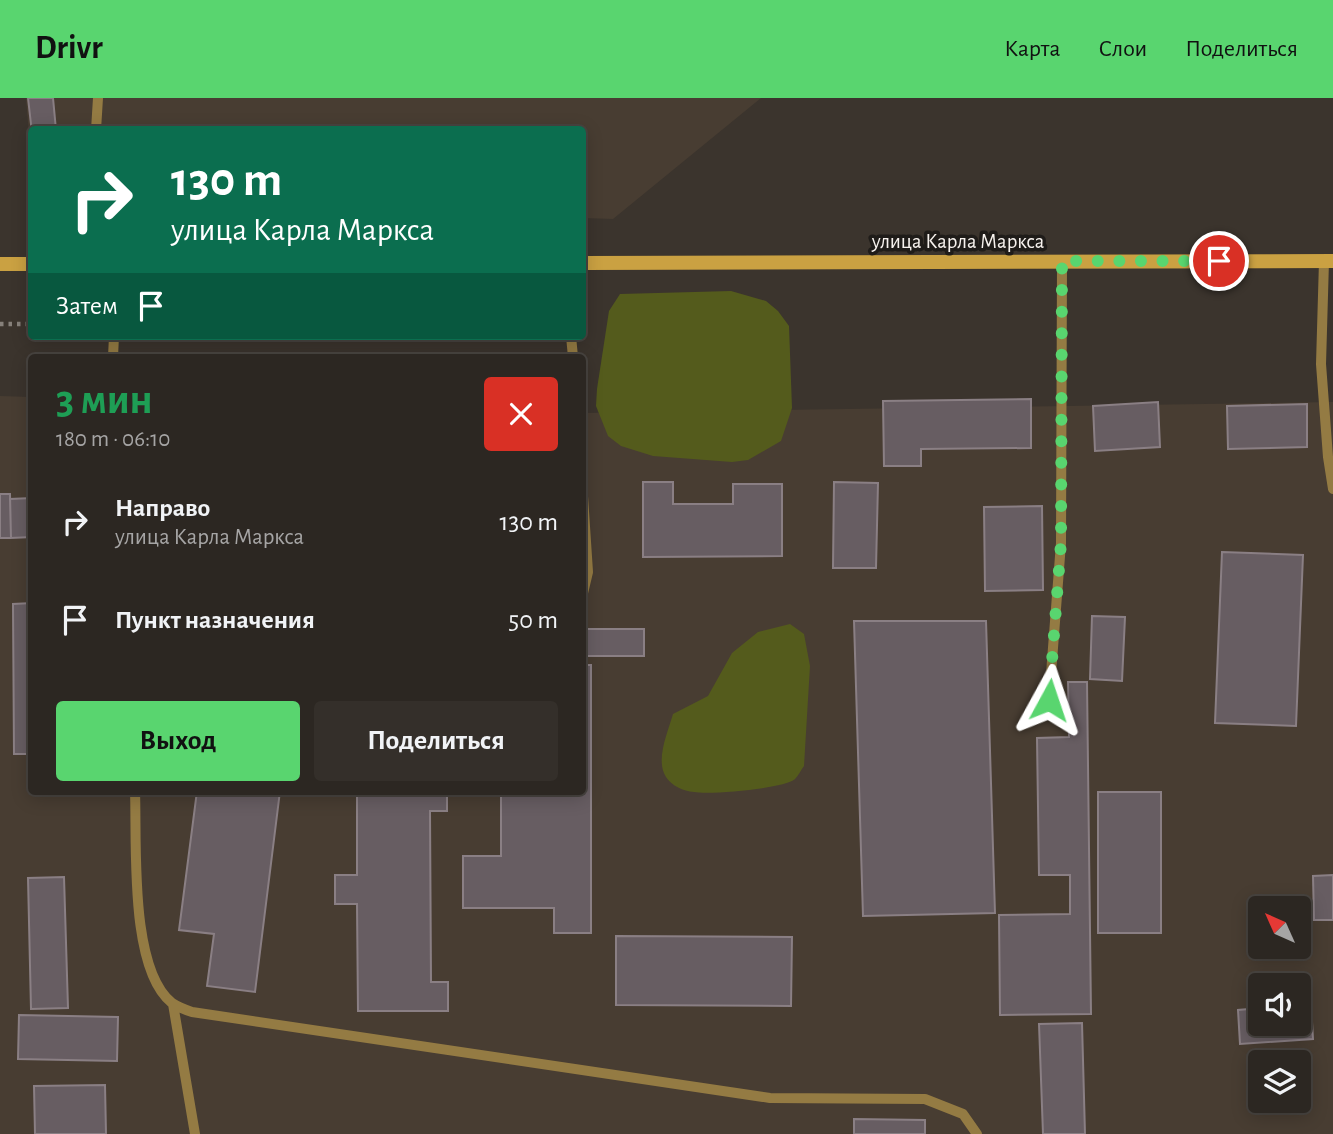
<!DOCTYPE html>
<html lang="ru">
<meta charset="utf-8">
<style>
:root{--surface:#2c2722;--page:#342f2a;--text:#f1f3f6;--muted:#a6a5a5;--line:#484440;--accent:#59d56f}
body{margin:0;font-family:"Alegreya Sans",sans-serif;background:var(--page);color:var(--text);height:100vh;display:flex;flex-direction:column;font-size:26px;white-space:nowrap}
*{box-sizing:border-box;margin:0}
p{font-size:23px;color:var(--muted)}
.icon{flex:none;width:38px;height:38px;fill:none;stroke:currentColor;stroke-width:2;stroke-linecap:round;stroke-linejoin:round}
.map{position:relative;flex:1;overflow:hidden}
.sheet{position:absolute;left:28px;top:256px;width:558px;height:441px;display:flex;flex-direction:column;background:var(--surface);border-radius:7px;box-shadow:0 4px 18px #0003,0 0 0 2px var(--line)}
.sheet>*{flex:none}
.top-card{position:absolute;left:28px;top:28px;width:558px;height:214px;border-radius:7px;box-shadow:0 4px 18px #0003,0 0 0 2px var(--line);background:#0b6e4f;color:#fff;overflow:hidden}
.needle{width:46px;rotate:315deg}
.controls{position:absolute;left:1248px;top:798px;display:grid;gap:14px}
.controls a{display:grid;place-items:center;width:63px;height:63px;border-radius:7px;background:var(--surface);box-shadow:0 4px 18px #0003,0 0 0 2px var(--line);font-size:35px}
.pin{position:absolute;display:grid;place-items:center;width:60px;height:60px;color:#fff;margin:-30px;border:4px solid #fff;border-radius:50%;box-shadow:0 2px 7px #0007}
.me{position:absolute;width:77px;margin:-38px;rotate:5deg;stroke-linejoin:round;filter:drop-shadow(0 0 5px #0008)}
.turn{display:flex;align-items:center;gap:24px;height:147px;padding:0 28px;font-size:32px}
.turn .icon{width:91px;height:91px;stroke-width:2.5}
.turn b{display:block;font-size:49px;line-height:60px}
.then{display:flex;align-items:center;height:66px;padding:0 28px;background:#0003;gap:14px;font-size:26px}
.round{display:grid;place-items:center;flex:none;width:74px;height:74px;border-radius:7px;background:var(--page)}
.head{display:flex;align-items:center;justify-content:space-between;height:119px;padding:0 28px}
h1{font-size:42px;font-weight:700;line-height:52px;color:#1e9e55}
.action{display:flex;gap:14px;margin-top:auto;padding:14px 28px}
.action a{flex:1;height:80px;border-radius:7px;background:var(--accent);color:#111;font-size:28px;font-weight:700;line-height:80px;text-align:center}
.action a+a{background:var(--page);color:var(--text)}
ul{padding:0;list-style:none}
li{display:flex;align-items:center;gap:21px;height:98px;padding:0 28px}
li div{flex:1}
li b{display:block;font-size:26px}
li em{font-style:normal}
header{display:flex;align-items:center;gap:42px;box-sizing:border-box;height:98px;padding:0 35px;background:var(--accent);color:#111}
header strong{font-size:33px}
nav{display:flex;gap:38px;margin-inline-start:auto;font-size:24px}
.map>svg:first-child{display:block}
.built{fill:#483d32;fill-rule:evenodd}
.green{fill:#545b1c}
.building{fill:#675d62;stroke:#8a7f84;stroke-width:2}
.lines{fill:none;stroke-linecap:round;stroke-linejoin:round}
.path{stroke:#86807a;stroke-width:4.5;stroke-dasharray:3.5 5;stroke-linecap:butt}
.lane{stroke:#947b43;stroke-width:10}
.secondary{stroke:#caa142;stroke-width:14}
.route{stroke:#59d56f;stroke-width:12;stroke-dasharray:0 21.6}
.labels{text-anchor:middle;dominant-baseline:central;stroke-width:7;stroke-linejoin:round;paint-order:stroke}
.street-label{font-size:21px;fill:#f8f3ef;stroke:#1f1c19}
</style>
<header>
<strong>Drivr</strong>
<nav><a>Карта</a><a>Слои</a><a>Поделиться</a></nav>
</header>
<div class="map">
<svg width="1333" height="1036" viewBox="0 0 1333 1036">
<rect width="100%" height="100%" fill="#3b342d"/>
<path class="built" d="M 26,0 L 761,0 L 613,121 L 583,120 L 583,32 L 32,32 L 31,62 Z
M 0,298 L 31,299 L 32,693 L 583,693 L 583,315 L 1333,304 L 1333,1036 L 0,1036 ZM 1260,810 L 1298,810 L 1298,849 L 1260,849 ZM 1260,887 L 1298,887 L 1298,926 L 1260,926 ZM 1260,964 L 1298,964 L 1298,1003 L 1260,1003 Z"/>
<path class="green" d="M 731,193 L 766,203 L 778,213 L 789,228 L 792,310 L 781,343 L 748,362 L 732,364 L 653,358 L 621,348 L 608,338 L 596,308 L 597,291 L 609,213 L 620,196 Z
M 790,526 L 804,536 L 810,568 L 804,668 C 801,672 798,678 795,681 C 783,691 710,697 694,694 C 683,693 672,688 666,679 C 655,662 668,634 673,616 L 708,598 L 732,555 L 758,534 Z"/>
<path class="building" d="M 28,0 L 53,0 L 56,32 L 32,32 L 32,35 Z
M 1031,301 L 1031,350 L 921,351 L 921,368 L 884,368 L 883,303 Z
M 1158,304 L 1160,349 L 1095,353 L 1093,308 Z
M 1307,306 L 1307,349 L 1228,351 L 1227,308 Z
M 643,384 L 673,384 L 673,406 L 733,406 L 733,386 L 782,386 L 782,458 L 643,459 Z
M 834,384 L 878,385 L 876,470 L 833,470 Z
M 0,396 L 10,396 L 11,440 L 0,440 Z
M 32,400 L 32,439 L 11,440 L 10,401 Z
M 1042,408 L 1043,492 L 985,493 L 984,409 Z
M 1222,454 L 1303,457 L 1296,628 L 1215,625 Z
M 32,505 L 32,656 L 14,656 L 13,506 Z
M 1092,518 L 1125,519 L 1122,583 L 1090,581 Z
M 854,523 L 986,523 L 995,815 L 863,818 Z
M 584,531 L 644,531 L 644,558 L 584,558 Z
M 583,567 L 591,567 L 591,835 L 554,835 L 554,810 L 463,810 L 463,758 L 501,758 L 501,693 L 583,693 Z
M 1068,584 L 1087,584 L 1091,916 L 1000,917 L 999,817 L 1070,816 L 1070,777 L 1039,777 L 1037,640 L 1069,639 Z
M 197,693 L 280,693 L 255,894 L 207,888 L 214,836 L 179,832 Z
M 357,693 L 447,693 L 447,713 L 430,713 L 431,884 L 448,884 L 448,913 L 358,913 L 357,806 L 335,806 L 335,777 L 357,777 Z
M 1098,694 L 1161,694 L 1161,835 L 1098,835 Z
M 1333,777 L 1333,822 L 1314,822 L 1313,778 Z
M 64,779 L 68,910 L 31,911 L 28,780 Z
M 616,838 L 792,839 L 791,908 L 616,907 Z
M 1311,907 L 1313,941 L 1240,946 L 1238,912 L 1260,910 L 1260,926 L 1298,926 L 1298,908 Z
M 19,917 L 118,919 L 117,963 L 18,961 Z
M 1082,925 L 1085,1036 L 1043,1036 L 1039,926 Z
M 105,987 L 106,1036 L 35,1036 L 34,988 Z
M 854,1021 L 925,1022 L 925,1036 L 854,1036 Z"/>
<g class="lines">
<path class="path" d="M 0,226 L 32,226"/>
<path class="lane" d="M 96,32 L 98,0
M 1324,163 L 1321,266 L 1328,359 L 1333,391
M 571,238 L 573,259
M 113,259 L 114,238
M 583,398 L 588,474 L 583,495
M 1049,602 L 1061,445 L 1062,164
M 135,693 C 137,746 129,871 172,905 C 178,909 186,912 192,914 L 770,1000 L 925,1001 L 963,1016 L 977,1036
M 173,906 L 195,1036"/>
<path class="secondary" d="M 583,165 L 1333,163
M 0,166 L 32,166"/>
</g>
<g class="lines">
<path class="route" d="M 1049,602 L 1061,445 L 1062,163 L 1219,163"/>
</g>
<g class="labels">
<g class="street-label">
<text x="958" y="143">улица Карла Маркса</text>
</g>
</g>
</svg>
<div class="controls">
<a><svg class="needle" viewBox="-14 -14 28 28"><path d="M0-13l5 13h-10z" fill="#e53935"/><path d="M0 13l5-13h-10z" fill="#a6a5a5"/></svg></a>
<a><svg class="icon" aria-label="sound" viewBox="0 0 24 24"><path d="M4 9h4l5-4v14l-5-4H4zM17 9q2 3 0 6"/></svg></a>
<a><svg class="icon" aria-label="layers" viewBox="0 0 24 24"><path d="M12 4l9 5-9 5-9-5zM3 14l9 5 9-5"/></svg></a>
</div>
<div class="pin" style="left:1219px;top:163px;background:#d93025"><svg class="icon" aria-label="arrive" viewBox="0 0 24 24"><path d="M6 21V4h12l-3 4 3 4H6"/></svg></div>
<svg class="me" style="left:1049px;top:602px" viewBox="-20 -20 40 40"><path d="M0-17L14 15 0 8-14 15z" fill="#59d56f" stroke="#fff" stroke-width="4"/></svg>
<div class="top-card">
<div class="turn"><svg class="icon" aria-label="right" viewBox="0 0 24 24"><path d="M7 20v-9h11M14 6l5 5-5 5"/></svg><div><b>130 m</b>улица Карла Маркса</div></div>
<div class="then">Затем<svg class="icon" aria-label="arrive" viewBox="0 0 24 24"><path d="M6 21V4h12l-3 4 3 4H6"/></svg></div>
</div>
<section class="sheet">
<div class="head"><div><h1>3 мин</h1><p>180 m · 06:10</p></div><a class="round" style="background:#d93025;color:#fff"><svg class="icon" aria-label="close" viewBox="0 0 24 24"><path d="M6 6l12 12M18 6L6 18"/></svg></a></div>
<ul>
<li><svg class="icon" aria-label="right" viewBox="0 0 24 24"><path d="M7 20v-9h11M14 6l5 5-5 5"/></svg><div><b>Направо</b><p>улица Карла Маркса</p></div><em>130 m</em></li>
<li><svg class="icon" aria-label="arrive" viewBox="0 0 24 24"><path d="M6 21V4h12l-3 4 3 4H6"/></svg><div><b>Пункт назначения</b></div><em>50 m</em></li>
</ul>
<div class="action"><a>Выход</a><a>Поделиться</a></div>
</section>
</div>
